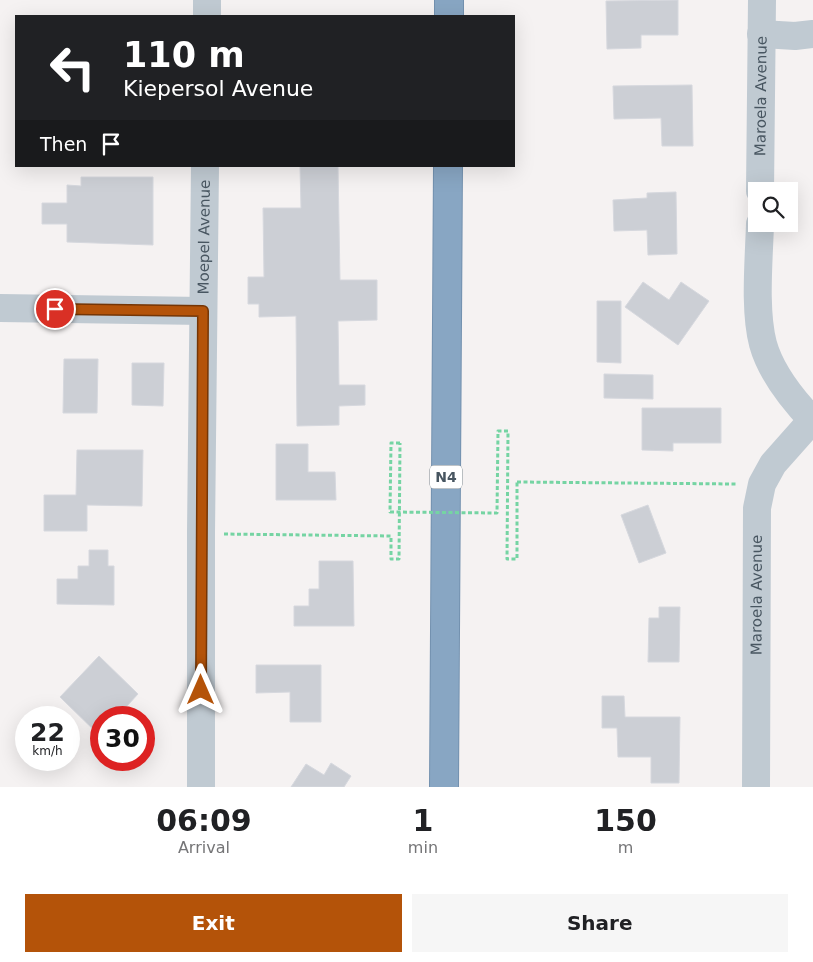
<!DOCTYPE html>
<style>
:root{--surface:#fff;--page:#f6f6f6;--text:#202124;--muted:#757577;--accent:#b45309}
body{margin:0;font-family:"DejaVu Sans",sans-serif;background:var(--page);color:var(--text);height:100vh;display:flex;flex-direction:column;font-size:19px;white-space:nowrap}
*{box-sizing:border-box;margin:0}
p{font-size:16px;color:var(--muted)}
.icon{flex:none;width:28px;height:28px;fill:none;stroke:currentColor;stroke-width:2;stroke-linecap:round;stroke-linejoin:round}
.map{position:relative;height:787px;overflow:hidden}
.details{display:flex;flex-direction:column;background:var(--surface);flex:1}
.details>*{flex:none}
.guide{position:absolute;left:15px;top:15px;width:500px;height:152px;border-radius:0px;box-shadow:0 5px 20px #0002;background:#202124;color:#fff;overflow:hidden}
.controls{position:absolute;left:748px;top:182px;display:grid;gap:10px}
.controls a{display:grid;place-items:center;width:50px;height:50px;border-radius:0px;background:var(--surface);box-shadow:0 5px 20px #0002;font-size:25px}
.speed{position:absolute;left:15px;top:706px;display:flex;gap:10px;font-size:25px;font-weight:700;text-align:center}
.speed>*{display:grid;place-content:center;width:65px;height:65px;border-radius:50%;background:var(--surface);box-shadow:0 5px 20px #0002;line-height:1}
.speed small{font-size:12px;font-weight:400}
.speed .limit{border:8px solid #d22;background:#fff;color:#111}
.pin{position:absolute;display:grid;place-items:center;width:42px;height:42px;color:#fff;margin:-21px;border:2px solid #fff;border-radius:50%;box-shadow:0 1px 5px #0007}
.me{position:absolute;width:55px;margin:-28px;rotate:0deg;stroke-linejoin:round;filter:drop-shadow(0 0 4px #0008)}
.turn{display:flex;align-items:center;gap:18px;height:105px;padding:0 25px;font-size:22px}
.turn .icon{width:65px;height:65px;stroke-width:2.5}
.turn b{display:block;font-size:35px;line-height:42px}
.then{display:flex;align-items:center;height:48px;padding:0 25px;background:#0003;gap:10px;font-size:19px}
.eta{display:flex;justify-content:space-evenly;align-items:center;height:85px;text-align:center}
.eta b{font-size:30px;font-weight:600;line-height:35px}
.primary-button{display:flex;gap:10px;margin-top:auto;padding:10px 25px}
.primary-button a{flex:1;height:58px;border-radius:0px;background:var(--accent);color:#fff;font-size:20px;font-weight:600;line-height:58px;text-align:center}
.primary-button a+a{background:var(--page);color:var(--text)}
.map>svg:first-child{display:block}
.building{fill:#cccfd5;stroke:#d6d8de}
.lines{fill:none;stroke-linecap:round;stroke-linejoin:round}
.highway-casing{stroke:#7391af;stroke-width:30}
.path{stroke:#75d4a3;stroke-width:3;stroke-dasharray:4 2.5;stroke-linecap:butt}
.minor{stroke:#c0cad2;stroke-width:28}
.highway{stroke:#88a6c3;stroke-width:28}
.path-bridge{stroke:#75d4a3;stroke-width:3;stroke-dasharray:4 2.5;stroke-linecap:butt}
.route-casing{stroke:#753606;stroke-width:12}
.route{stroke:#b45309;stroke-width:9}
.labels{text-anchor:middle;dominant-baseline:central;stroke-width:4;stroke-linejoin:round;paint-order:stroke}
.shield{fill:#fff;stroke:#7f8990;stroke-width:1}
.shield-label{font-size:14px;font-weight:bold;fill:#485661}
.street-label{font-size:15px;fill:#485661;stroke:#fff}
</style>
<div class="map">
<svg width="813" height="787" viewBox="0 0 813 787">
<rect width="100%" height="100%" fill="#f5f2f2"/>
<path class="building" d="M 678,0 L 678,35 L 641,35 L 641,48 L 607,49 L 606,1 Z
M 692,85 L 693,146 L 662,146 L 661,118 L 614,119 L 613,86 Z
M 300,166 L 338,166 L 340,280 L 377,280 L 377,320 L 338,321 L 339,385 L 365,385 L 365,405 L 339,406 L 339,425 L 297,426 L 296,316 L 259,317 L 259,304 L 248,304 L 248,277 L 264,277 L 263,208 L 301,208 Z
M 81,177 L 153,177 L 153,245 L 67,242 L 67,224 L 42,224 L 42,203 L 67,203 L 67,185 L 81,186 Z
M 676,192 L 677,254 L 648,255 L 647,230 L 614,231 L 613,200 L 647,198 L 647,193 Z
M 643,282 L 669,300 L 681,282 L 709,301 L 678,345 L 625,307 Z
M 597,301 L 621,301 L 621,363 L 597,362 Z
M 64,359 L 98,359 L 97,413 L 63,413 Z
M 132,363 L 164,363 L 163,406 L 132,405 Z
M 604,374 L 653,375 L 653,399 L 604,398 Z
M 642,408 L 721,408 L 721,443 L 673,443 L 673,451 L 642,450 Z
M 276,444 L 308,444 L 308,472 L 335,472 L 336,500 L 276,500 Z
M 77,450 L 143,450 L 142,506 L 87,505 L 87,531 L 44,531 L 44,495 L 76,495 Z
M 648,505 L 666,553 L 639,563 L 621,515 Z
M 89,550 L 108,550 L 108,566 L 114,566 L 114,605 L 57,604 L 57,579 L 78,579 L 78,566 L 89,566 Z
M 319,561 L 353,561 L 354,626 L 294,626 L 294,606 L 309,606 L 309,589 L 319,589 Z
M 659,607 L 680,607 L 679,662 L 648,662 L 649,618 L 659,618 Z
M 99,656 L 138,694 L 116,718 L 101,718 L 101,737 L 60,697 Z
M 256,665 L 321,665 L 321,722 L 290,722 L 290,692 L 256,693 Z
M 602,696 L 624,696 L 625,717 L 680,717 L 679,783 L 651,783 L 651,757 L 618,757 L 617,728 L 602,728 Z
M 331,763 L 351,776 L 344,787 L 291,787 L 306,764 L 324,775 Z"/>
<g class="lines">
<g class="highway-casing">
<path id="highway" d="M 449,16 L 449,0
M 444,787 L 448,166"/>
</g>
<path class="path" d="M 517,482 L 736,484
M 224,534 L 391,536 L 391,559 L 399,559 L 400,443"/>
<g class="minor">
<path d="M 207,16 L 207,0"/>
<path d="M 761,34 L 795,36 L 813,34"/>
<path id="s1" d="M 760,191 L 762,0"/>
<path d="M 760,224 C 759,259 754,310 763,344 C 771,373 792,399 813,421"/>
<path d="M 0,308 L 203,311"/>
<path id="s2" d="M 201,787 L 201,533 L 205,166"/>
<path id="s3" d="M 756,787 L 757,508 L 762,484 L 773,464 L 812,420"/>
</g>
<use href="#highway" class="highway"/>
<path class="path-bridge" d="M 400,443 L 391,443 L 390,512 L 497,513 L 498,431 L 508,431 L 507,559 L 517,559 L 517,482"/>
</g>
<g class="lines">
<g class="route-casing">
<path id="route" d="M 55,309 L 203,311 L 201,690"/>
</g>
<use href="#route" class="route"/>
</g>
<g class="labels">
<rect class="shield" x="430" y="465.5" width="32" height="23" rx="4"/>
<g class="shield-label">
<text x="446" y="477">N4</text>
</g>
<g class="street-label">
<text stroke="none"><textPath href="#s1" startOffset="95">Maroela Avenue</textPath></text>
<text stroke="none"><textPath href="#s2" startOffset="550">Moepel Avenue</textPath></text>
<text stroke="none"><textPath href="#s3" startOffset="192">Maroela Avenue</textPath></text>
</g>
</g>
</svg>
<div class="controls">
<a><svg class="icon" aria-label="search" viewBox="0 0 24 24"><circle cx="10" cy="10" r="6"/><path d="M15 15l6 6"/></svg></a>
</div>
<div class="speed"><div>22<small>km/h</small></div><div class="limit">30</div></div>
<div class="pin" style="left:55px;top:309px;background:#d93025"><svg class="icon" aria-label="arrive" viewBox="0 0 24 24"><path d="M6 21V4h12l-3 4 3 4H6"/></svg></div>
<svg class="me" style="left:201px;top:690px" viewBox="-20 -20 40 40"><path d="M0-17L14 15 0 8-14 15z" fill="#b45309" stroke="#fff" stroke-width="4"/></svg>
<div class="guide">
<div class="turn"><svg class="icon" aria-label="left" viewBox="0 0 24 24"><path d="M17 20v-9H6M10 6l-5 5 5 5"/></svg><div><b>110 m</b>Kiepersol Avenue</div></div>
<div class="then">Then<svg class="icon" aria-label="arrive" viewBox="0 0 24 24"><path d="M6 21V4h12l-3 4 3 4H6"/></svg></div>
</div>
</div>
<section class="details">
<div class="eta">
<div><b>06:09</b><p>Arrival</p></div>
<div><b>1</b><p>min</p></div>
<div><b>150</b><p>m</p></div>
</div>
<div class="primary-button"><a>Exit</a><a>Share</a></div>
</section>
